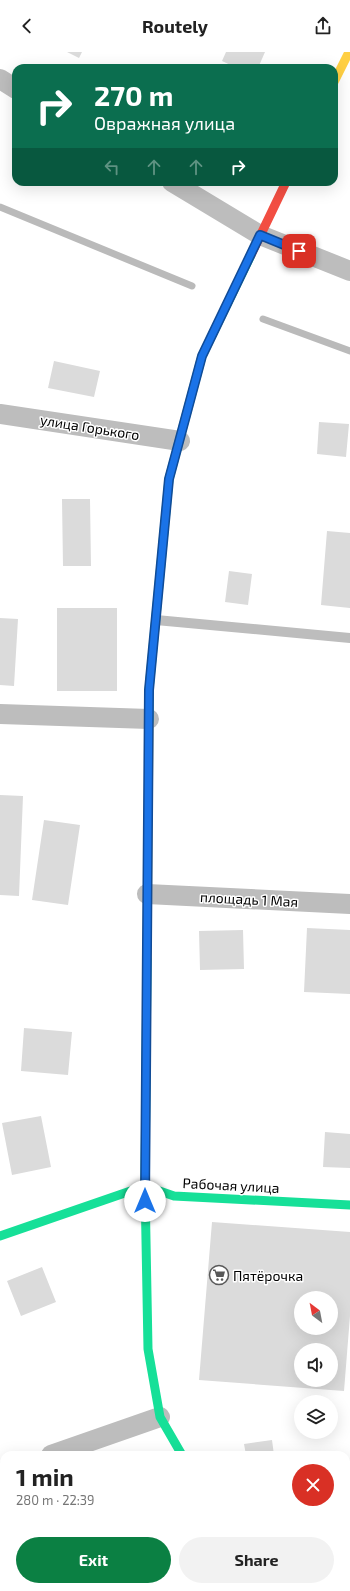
<!DOCTYPE html>
<meta charset="utf-8">
<style>
:root{--surface:#fff;--page:#f2f2f2;--text:#222;--muted:#767676;--accent:#0b8043}
body{margin:0;font-family:"Exo 2",sans-serif;background:var(--page);color:var(--text);height:100vh;display:flex;flex-direction:column;font-size:15px;white-space:nowrap}
*{box-sizing:border-box;margin:0}
p{font-size:13px;color:var(--muted)}
.icon{flex:none;width:22px;height:22px;fill:none;stroke:currentColor;stroke-width:2;stroke-linecap:round;stroke-linejoin:round}
.map{position:relative;flex:1;overflow:hidden}
.side{position:absolute;left:0px;top:1399px;width:350px;height:140px;display:flex;flex-direction:column;background:var(--surface);border-radius:12px 12px 0 0;box-shadow:0 4px 16px #0002}
.side>*{flex:none}
.banner{position:absolute;left:12px;top:12px;width:326px;height:122px;border-radius:12px;box-shadow:0 4px 16px #0002;background:#0b6e4f;color:#fff;overflow:hidden}
.needle{width:26px;rotate:328deg}
.controls{position:absolute;left:294px;top:1239px;display:grid;gap:8px}
.controls a{display:grid;place-items:center;width:44px;height:44px;border-radius:50%;background:var(--surface);box-shadow:0 4px 16px #0002;font-size:20px}
.pin{position:absolute;display:grid;place-items:center;width:34px;height:34px;color:#fff;margin:-17px;border-radius:8px;box-shadow:0 2px 6px #0006}
.me{position:absolute;width:44px;margin:-22px;rotate:0deg;stroke-linejoin:round;filter:drop-shadow(0 0 3px #0008)}
.turn{display:flex;align-items:center;gap:14px;height:84px;padding:0 16px;font-size:18px}
.turn .icon{width:52px;height:52px;stroke-width:2.5}
.turn b{display:block;font-size:28px;line-height:34px}
.lanes{display:flex;align-items:center;height:38px;padding:0 16px;background:#0003;justify-content:center;gap:20px;direction:ltr}
.lanes .off{opacity:.35}
.round{display:grid;place-items:center;flex:none;width:42px;height:42px;border-radius:21px;background:var(--page)}
.summary{display:flex;align-items:center;justify-content:space-between;height:68px;padding:0 16px}
h1{font-size:24px;font-weight:700;line-height:30px}
.cta{display:flex;gap:8px;margin-top:auto;padding:8px 16px}
.cta a{flex:1;height:46px;border-radius:24px;background:var(--accent);color:#fff;font-size:16px;font-weight:700;line-height:46px;text-align:center}
.cta a+a{background:var(--page);color:var(--text)}
header{display:flex;justify-content:space-between;align-items:center;height:52px;padding:0 16px;background:var(--surface);font-size:18px;font-weight:700}
.map>svg:first-child{display:block}
.lines{fill:none;stroke-linecap:round;stroke-linejoin:round}
.stream{stroke:#bababa;stroke-width:7}
.building{fill:#dbdbdb;fill-rule:evenodd}
.lane{stroke:#bdbdbd;stroke-width:10}
.street{stroke:#bdbdbd;stroke-width:20}
.fast{stroke:#16e098;stroke-width:9}
.slow{stroke:#ffcf43;stroke-width:9}
.jam{stroke:#f24e42;stroke-width:9}
.route-casing{stroke:#114b97;stroke-width:10}
.route{stroke:#1a73e8;stroke-width:7}
.labels{text-anchor:middle;dominant-baseline:central;stroke-width:3;stroke-linejoin:round;paint-order:stroke}
.street-label{font-size:14px;fill:#000;stroke:#fff}
.poi-label{font-size:14px;fill:#000;stroke:#fff;text-anchor:start}
</style>
<header><svg class="icon" aria-label="back" viewBox="0 0 24 24"><path d="M15 5l-7 7 7 7"/></svg>Routely<svg class="icon" aria-label="share" viewBox="0 0 24 24"><path d="M12 15V3M7 8l5-5 5 5M5 13v7h14v-7"/></svg></header>
<div class="map">
<svg width="350" height="1539" viewBox="0 0 350 1539">
<rect width="100%" height="100%" fill="#fff"/>
<g class="lines">
<path class="stream" d="M 0,155 L 192,234
M 263,267 L 350,299
M 346,1504 L 350,1500
M 308,1539 L 313,1535"/>
</g>
<path class="building" d="M 67,0 L 82,0 L 79,6 Z
M 226,0 L 265,0 L 258,16 L 237,16 L 222,9 Z
M 54,309 L 100,319 L 94,345 L 48,336 Z
M 319,370 L 349,372 L 346,405 L 317,402 Z
M 62,447 L 90,447 L 91,514 L 63,514 Z
M 327,479 L 350,481 L 350,556 L 321,553 Z
M 229,519 L 252,522 L 248,553 L 225,550 Z
M 57,556 L 117,556 L 117,639 L 57,639 Z
M 0,566 L 18,567 L 14,634 L 0,633 Z
M 0,743 L 23,744 L 19,844 L 0,843 Z
M 44,768 L 80,773 L 68,853 L 32,848 Z
M 307,876 L 350,878 L 350,942 L 304,940 Z
M 243,878 L 244,917 L 200,918 L 199,879 Z
M 24,976 L 72,980 L 68,1023 L 21,1019 Z
M 41,1064 L 51,1115 L 12,1123 L 2,1071 Z
M 325,1080 L 350,1082 L 350,1116 L 323,1115 Z
M 212,1170 L 350,1180 L 350,1264 L 344,1339 L 199,1328 ZM 301,1246 L 331,1246 L 331,1276 L 301,1276 ZM 301,1298 L 331,1298 L 331,1328 L 301,1328 Z
M 42,1215 L 56,1250 L 21,1264 L 7,1229 Z
M 272,1388 L 274,1403 L 246,1403 L 244,1392 Z
M 4,1448 L 4,1492 L 0,1494 L 0,1450 Z
M 27,1535 L 33,1535 L 35,1539 L 16,1539 Z"/>
<g class="lines">
<path class="lane" d="M 156,568 L 350,586"/>
<path class="street" d="M 0,27 L 16,37
M 172,130 L 260,183 L 350,219
M 0,362 L 180,389
M 0,662 L 149,667
M 147,842 L 350,852
M 51,1403 L 160,1365
M 0,1421 L 4,1419
M 250,1535 L 252,1539
M 211,1539 L 217,1535"/>
<path class="fast" d="M 149,670 L 149,638 L 169,427 L 202,304 L 251,203
M 147,907 L 145,1134 L 148,1297 L 160,1365 L 182,1403
M 0,1184 L 145,1134 L 174,1144 L 350,1153"/>
<path class="slow" d="M 334,30 L 349,0
M 147,907 L 149,670"/>
<path class="jam" d="M 251,203 L 286,130"/>
</g>
<g class="lines">
<g class="route-casing">
<path id="route" d="M 145,1149 L 149,638 L 169,427 L 202,304 L 260,183 L 299,199"/>
</g>
<use href="#route" class="route"/>
</g>
<defs>
<g id="supermarket-ring" transform="scale(1)"><circle r="9.5" fill="#fff" stroke="#595959" stroke-width="1.5"/><path d="M-6-5.5h2.5l.6 2H6L4.5 2H-2.5L-4.4-4H-6ZM-1.5 3.2a1.3 1.3 0 1 0 .1 0ZM3 3.2a1.3 1.3 0 1 0 .1 0Z" fill="#595959"/></g>
</defs>
<g fill-rule="evenodd">
<use href="#supermarket-ring" x="219" y="1223"/>
</g>
<g class="labels">
<g class="street-label">
<text transform="translate(90 375) rotate(9)">улица Горького</text>
<text transform="translate(249 847) rotate(3)">площадь 1 Мая</text>
<text transform="translate(231 1133) rotate(3)">Рабочая улица</text>
</g>
<g class="poi-label">
<text x="233" y="1223">Пятёрочка</text>
</g>
</g>
</svg>
<div class="controls">
<a><svg class="needle" viewBox="-14 -14 28 28"><path d="M0-13l5 13h-10z" fill="#e53935"/><path d="M0 13l5-13h-10z" fill="#767676"/></svg></a>
<a><svg class="icon" aria-label="sound" viewBox="0 0 24 24"><path d="M4 9h4l5-4v14l-5-4H4zM17 9q2 3 0 6"/></svg></a>
<a><svg class="icon" aria-label="layers" viewBox="0 0 24 24"><path d="M12 4l9 5-9 5-9-5zM3 14l9 5 9-5"/></svg></a>
</div>
<div class="pin" style="left:299px;top:199px;background:#d93025"><svg class="icon" aria-label="arrive" viewBox="0 0 24 24"><path d="M6 21V4h12l-3 4 3 4H6"/></svg></div>
<svg class="me" style="left:145px;top:1149px" viewBox="-20 -20 40 40"><circle r="19" fill="#fff"/><path d="M0-13L10 11 0 6-10 11z" fill="#1a73e8"/></svg>
<div class="banner">
<div class="turn"><svg class="icon" aria-label="right" viewBox="0 0 24 24"><path d="M7 20v-9h11M14 6l5 5-5 5"/></svg><div><b>270 m</b>Овражная улица</div></div>
<div class="lanes"><svg class="icon off" aria-label="left" viewBox="0 0 24 24"><path d="M17 20v-9H6M10 6l-5 5 5 5"/></svg><svg class="icon off" aria-label="ahead" viewBox="0 0 24 24"><path d="M12 20V5M6 11l6-6 6 6"/></svg><svg class="icon off" aria-label="ahead" viewBox="0 0 24 24"><path d="M12 20V5M6 11l6-6 6 6"/></svg><svg class="icon" aria-label="right" viewBox="0 0 24 24"><path d="M7 20v-9h11M14 6l5 5-5 5"/></svg></div>
</div>
<section class="side">
<div class="summary"><div><h1>1 min</h1><p>280 m · 22:39</p></div><a class="round" style="background:#d93025;color:#fff"><svg class="icon" aria-label="close" viewBox="0 0 24 24"><path d="M6 6l12 12M18 6L6 18"/></svg></a></div>
<div class="cta"><a>Exit</a><a>Share</a></div>
</section>
</div>
